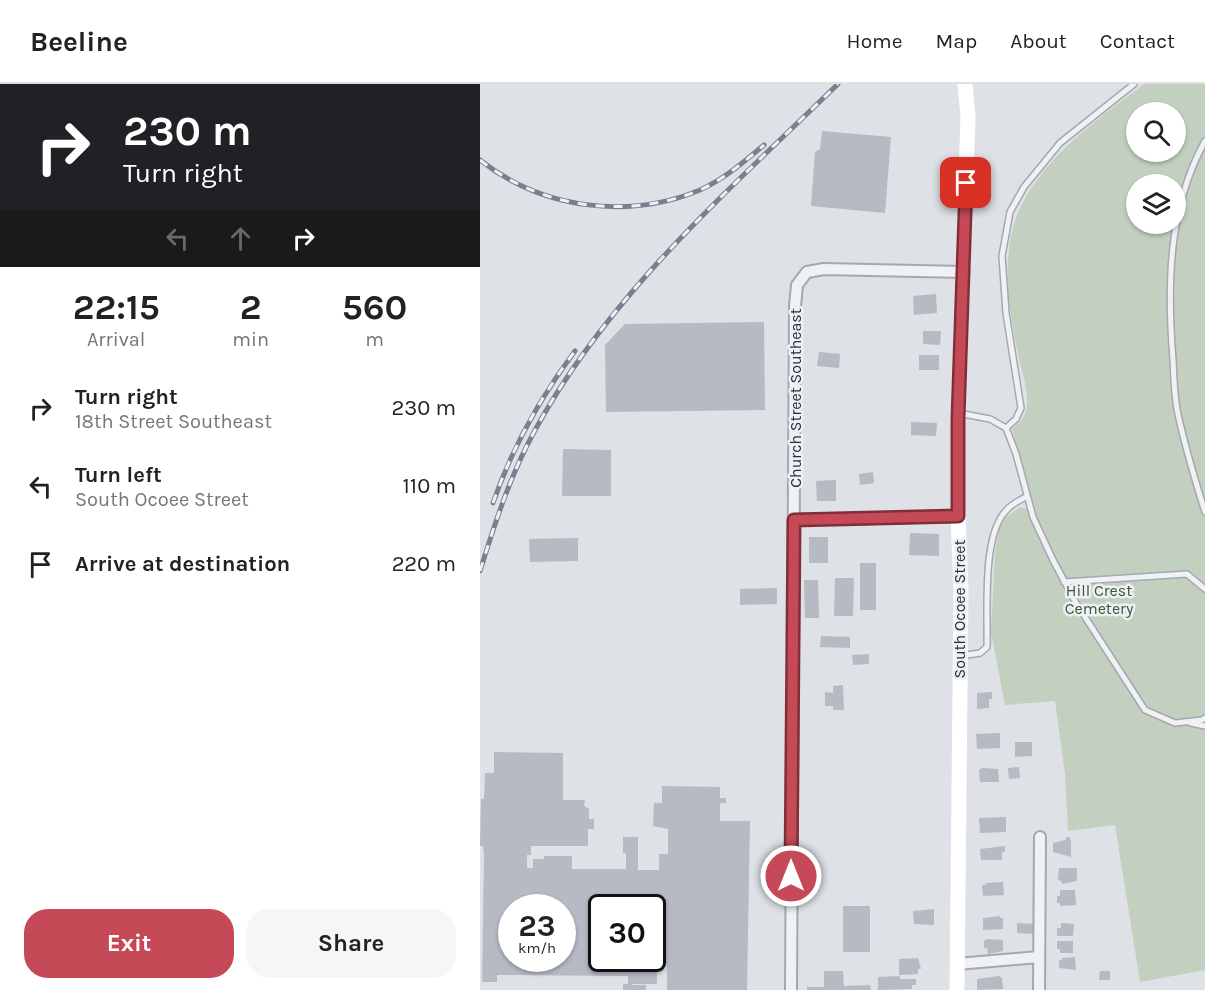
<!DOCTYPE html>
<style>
:root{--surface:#fff;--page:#f6f6f6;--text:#222;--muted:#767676;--line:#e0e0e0;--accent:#c54957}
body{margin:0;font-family:Karla,sans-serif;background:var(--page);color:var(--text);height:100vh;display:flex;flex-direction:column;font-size:22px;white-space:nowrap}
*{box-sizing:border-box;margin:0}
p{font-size:20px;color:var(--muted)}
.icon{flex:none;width:33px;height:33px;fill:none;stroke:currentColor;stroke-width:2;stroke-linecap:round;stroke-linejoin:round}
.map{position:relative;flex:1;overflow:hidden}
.drawer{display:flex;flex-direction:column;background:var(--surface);width:480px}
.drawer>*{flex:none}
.top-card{background:#202124;color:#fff;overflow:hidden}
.tools{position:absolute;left:646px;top:18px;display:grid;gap:12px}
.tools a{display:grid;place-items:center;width:60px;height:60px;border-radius:50%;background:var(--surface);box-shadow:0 2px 4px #0004;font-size:30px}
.speed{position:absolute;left:18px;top:810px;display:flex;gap:12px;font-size:30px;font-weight:700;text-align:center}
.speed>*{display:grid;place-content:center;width:78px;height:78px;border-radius:50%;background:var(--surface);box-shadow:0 2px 4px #0004;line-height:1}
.speed small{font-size:15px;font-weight:400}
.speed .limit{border:3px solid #111;border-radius:9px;background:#fff;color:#111}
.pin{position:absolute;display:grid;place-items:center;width:51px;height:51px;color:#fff;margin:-26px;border-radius:12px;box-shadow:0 3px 9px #0006}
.me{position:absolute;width:66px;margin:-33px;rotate:0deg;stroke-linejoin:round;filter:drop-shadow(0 0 4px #0008)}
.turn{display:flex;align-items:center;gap:21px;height:126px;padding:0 24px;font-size:27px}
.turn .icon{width:78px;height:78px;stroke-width:2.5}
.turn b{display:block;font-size:42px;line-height:51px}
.lanes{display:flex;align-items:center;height:57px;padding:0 24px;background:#0003;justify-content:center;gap:30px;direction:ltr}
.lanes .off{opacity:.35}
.eta{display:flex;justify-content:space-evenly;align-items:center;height:102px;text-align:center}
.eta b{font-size:36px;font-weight:700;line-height:42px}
.cta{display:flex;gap:12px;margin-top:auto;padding:12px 24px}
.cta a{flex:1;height:69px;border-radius:24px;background:var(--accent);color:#fff;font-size:24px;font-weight:700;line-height:69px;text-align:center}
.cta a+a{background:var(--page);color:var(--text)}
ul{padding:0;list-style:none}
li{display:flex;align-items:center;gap:18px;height:78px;padding:0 24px}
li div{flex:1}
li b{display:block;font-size:22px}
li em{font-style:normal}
header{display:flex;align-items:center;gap:36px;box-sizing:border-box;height:84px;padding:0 30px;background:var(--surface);border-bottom:2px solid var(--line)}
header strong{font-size:28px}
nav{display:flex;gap:33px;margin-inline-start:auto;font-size:21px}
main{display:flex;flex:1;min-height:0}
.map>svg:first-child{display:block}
.green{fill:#c3d0bf;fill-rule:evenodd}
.building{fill:#b5bac3;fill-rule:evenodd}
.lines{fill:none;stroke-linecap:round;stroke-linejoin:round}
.lane-casing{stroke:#a4a8b0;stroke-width:8}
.street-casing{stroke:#a4a8b0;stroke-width:14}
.lane{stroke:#f0f1f5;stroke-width:5}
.street{stroke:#f0f1f5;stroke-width:10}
.secondary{stroke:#fff;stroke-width:15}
.rail-casing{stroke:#78808f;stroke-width:5}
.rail{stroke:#edf0f4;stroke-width:3;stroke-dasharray:9;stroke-linecap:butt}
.route-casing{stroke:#802f39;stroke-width:15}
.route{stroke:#c54957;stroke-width:10}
.labels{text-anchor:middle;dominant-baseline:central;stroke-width:5;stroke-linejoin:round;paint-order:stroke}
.street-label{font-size:16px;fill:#282e3c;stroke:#edf0f4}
.park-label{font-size:16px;fill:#3b5736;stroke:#edf0f4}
</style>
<header>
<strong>Beeline</strong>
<nav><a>Home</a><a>Map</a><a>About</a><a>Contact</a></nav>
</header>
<main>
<section class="drawer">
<div class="top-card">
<div class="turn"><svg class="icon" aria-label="right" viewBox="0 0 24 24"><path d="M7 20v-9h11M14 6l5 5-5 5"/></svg><div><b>230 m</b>Turn right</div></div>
<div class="lanes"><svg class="icon off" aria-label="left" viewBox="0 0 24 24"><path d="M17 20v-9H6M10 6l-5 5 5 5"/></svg><svg class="icon off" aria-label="ahead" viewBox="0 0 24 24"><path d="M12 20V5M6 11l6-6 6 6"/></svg><svg class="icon" aria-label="right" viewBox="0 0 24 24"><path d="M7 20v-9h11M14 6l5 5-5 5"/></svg></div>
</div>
<div class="eta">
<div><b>22:15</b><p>Arrival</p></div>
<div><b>2</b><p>min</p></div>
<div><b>560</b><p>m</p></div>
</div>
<ul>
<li><svg class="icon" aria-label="right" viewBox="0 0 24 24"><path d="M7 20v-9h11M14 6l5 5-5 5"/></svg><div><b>Turn right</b><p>18th Street Southeast</p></div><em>230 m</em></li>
<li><svg class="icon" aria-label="left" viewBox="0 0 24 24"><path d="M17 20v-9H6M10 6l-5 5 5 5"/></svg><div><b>Turn left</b><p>South Ocoee Street</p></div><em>110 m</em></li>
<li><svg class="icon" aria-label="arrive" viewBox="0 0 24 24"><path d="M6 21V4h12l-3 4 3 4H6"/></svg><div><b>Arrive at destination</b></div><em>220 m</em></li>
</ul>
<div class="cta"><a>Exit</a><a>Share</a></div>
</section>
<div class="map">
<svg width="725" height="906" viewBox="0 0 725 906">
<rect width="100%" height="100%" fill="#dee1e6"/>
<path class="green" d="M 664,0 L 725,0 L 725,886 L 660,898 L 635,741 L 588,747 L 585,690 L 575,617 L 525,621 L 511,548 L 515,468 L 519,446 L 526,433 L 540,423 L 547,425 L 552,418 L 532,345 C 541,338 547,331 547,319 C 548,304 541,285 538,270 C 529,227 521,176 536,134 C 558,76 617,36 664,0 ZM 657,28 L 696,28 L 696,68 L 657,68 ZM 657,100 L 696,100 L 696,140 L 657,140 Z"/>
<path class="building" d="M 342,47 L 411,53 L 405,129 L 331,122 L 335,68 L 340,65 Z
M 456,210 L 457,229 L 434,231 L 433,212 Z
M 284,238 L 285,326 L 126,328 L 125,261 L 145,240 Z
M 443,247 L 461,247 L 460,261 L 443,260 Z
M 339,268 L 360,270 L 359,284 L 337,282 Z
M 439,271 L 459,271 L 459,286 L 439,286 Z
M 431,338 L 457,339 L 456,352 L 431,351 Z
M 83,365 L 131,366 L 131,412 L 82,412 Z
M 393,388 L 394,399 L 380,401 L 379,390 Z
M 356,396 L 356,417 L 337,417 L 336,397 Z
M 430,449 L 459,450 L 459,472 L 429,471 Z
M 329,453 L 348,453 L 348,479 L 329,479 Z
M 98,454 L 98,477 L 50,478 L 49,455 Z
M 380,479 L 396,479 L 396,526 L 380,526 Z
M 355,494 L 374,494 L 373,532 L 354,532 Z
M 324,496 L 338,496 L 339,534 L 325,534 Z
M 297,504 L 297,520 L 260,521 L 260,505 Z
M 341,552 L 370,553 L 370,564 L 340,563 Z
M 389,570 L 389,580 L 373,581 L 372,571 Z
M 363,601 L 364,626 L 353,626 L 353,622 L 345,622 L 345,608 L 353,609 L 353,602 Z
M 512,608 L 512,615 L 509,615 L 509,624 L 497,625 L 497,609 Z
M 520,649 L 520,664 L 497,665 L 496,650 Z
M 535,658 L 552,658 L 552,672 L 535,673 Z
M 14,668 L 83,669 L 83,716 L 105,716 L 104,722 L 109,725 L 109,735 L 114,735 L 114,745 L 108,745 L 108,762 L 51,762 L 51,771 L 47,771 L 47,784 L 53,784 L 53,775 L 64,775 L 64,772 L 92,772 L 92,785 L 146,785 L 146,769 L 143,769 L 143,753 L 158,753 L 158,786 L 179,786 L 179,770 L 188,770 L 188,745 L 173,742 L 174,719 L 182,719 L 182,702 L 240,703 L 240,714 L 246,714 L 246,719 L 240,719 L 240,737 L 270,737 L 267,906 L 187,906 L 187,880 L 177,880 L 177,900 L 152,900 L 152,901 L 166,901 L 166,906 L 143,906 L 143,900 L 148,900 L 148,892 L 17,891 L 17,898 L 2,898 L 4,771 L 3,762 L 0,762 L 1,715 L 4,715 L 5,689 L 14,689 ZM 32,824 L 82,824 L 82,874 L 32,874 ZM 122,824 L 172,824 L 172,874 L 122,874 Z
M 539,683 L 540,694 L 529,695 L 528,684 Z
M 503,684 L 518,685 L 519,698 L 500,698 L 499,686 Z
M 526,733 L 526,748 L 500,749 L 499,734 Z
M 586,753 L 589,753 L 591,756 L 591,773 L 573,768 L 573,759 L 586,756 Z
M 525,762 L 525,768 L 522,768 L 522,776 L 501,776 L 500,765 Z
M 579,784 L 597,784 L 597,797 L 582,800 L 581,797 L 578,796 Z
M 523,798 L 524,811 L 503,812 L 502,801 L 506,801 L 506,799 Z
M 580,806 L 595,806 L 596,821 L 580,822 L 580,819 L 577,819 L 577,812 L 580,812 Z
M 363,822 L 390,822 L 390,868 L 363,868 Z
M 454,825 L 454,841 L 434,840 L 433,827 Z
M 520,832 L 520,834 L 523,834 L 523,845 L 503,846 L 503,834 Z
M 537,839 L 557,840 L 556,850 L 537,849 Z
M 581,839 L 594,840 L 593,852 L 577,852 L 577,844 L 581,844 Z
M 507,855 L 523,856 L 523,867 L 508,870 L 507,864 L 504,864 L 504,857 Z
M 577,857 L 593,857 L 593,869 L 580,869 L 580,865 L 577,865 Z
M 595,873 L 596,886 L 579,884 L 579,876 L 582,876 L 582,874 Z
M 438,874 L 441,885 L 438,885 L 438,890 L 419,891 L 419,875 Z
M 344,887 L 363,887 L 364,902 L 390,901 L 391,906 L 327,906 L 327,903 L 344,903 Z
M 620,887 L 630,887 L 630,896 L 619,896 Z
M 420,892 L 420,895 L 436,895 L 436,901 L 432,901 L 432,905 L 398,906 L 398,893 Z
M 519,892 L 522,894 L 523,905 L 497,906 L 497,895 Z"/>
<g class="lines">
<g class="lane-casing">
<path id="lane" d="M 725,57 C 688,124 687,201 693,276 C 694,293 694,313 698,330 C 705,363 715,396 725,428
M 478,329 L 510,335 L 526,344 L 536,370 L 553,433 L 573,476 L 596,519 L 665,626 L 695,639 L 722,636 L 725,634
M 526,344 L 536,335 L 541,324 L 526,229 L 522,172 L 530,128 L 544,103 L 580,59 L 654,0
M 584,498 L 707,490 L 725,505
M 481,572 L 500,569 L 507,563 C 508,529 502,456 524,429 C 530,421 538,417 546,413
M 711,639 L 725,642"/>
</g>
<g class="street-casing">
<path id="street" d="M 314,436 L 478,432
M 477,880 L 558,873
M 311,906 L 315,222 L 317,201 L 327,188 L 344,185 L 484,188
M 559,906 L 560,753"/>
</g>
<use href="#lane" class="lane"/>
<use href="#street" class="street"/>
<path class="secondary" d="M 477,906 L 481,506 L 478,432 L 478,334 L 488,33 L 485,0"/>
<g class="rail-casing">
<path id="rail" d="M 0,76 C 62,125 148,136 220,106 C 244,95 264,78 284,61
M 13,419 C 32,364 60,314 95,267
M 0,487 C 15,439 30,392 54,348 C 128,211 248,107 358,0"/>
</g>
<use href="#rail" class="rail"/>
</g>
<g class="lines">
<g class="route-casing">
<path id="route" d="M 311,792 L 314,436 L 478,432 L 478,334 L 486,99"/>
</g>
<use href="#route" class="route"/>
</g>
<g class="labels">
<g class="street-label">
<text transform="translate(315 314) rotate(-90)">Church Street Southeast</text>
<text transform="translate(479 525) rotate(-90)">South Ocoee Street</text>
</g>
<g class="park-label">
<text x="619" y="506">Hill Crest<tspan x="619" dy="18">Cemetery</tspan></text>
</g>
</g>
</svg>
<div class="tools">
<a><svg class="icon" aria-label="search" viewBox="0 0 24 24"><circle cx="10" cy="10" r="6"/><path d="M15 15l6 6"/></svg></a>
<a><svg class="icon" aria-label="layers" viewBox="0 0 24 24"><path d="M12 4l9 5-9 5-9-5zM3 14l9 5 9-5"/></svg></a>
</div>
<div class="speed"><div>23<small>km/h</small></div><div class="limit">30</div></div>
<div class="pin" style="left:486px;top:99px;background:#d93025"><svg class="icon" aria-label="arrive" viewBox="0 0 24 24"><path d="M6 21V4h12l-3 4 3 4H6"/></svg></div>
<svg class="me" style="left:311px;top:792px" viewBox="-20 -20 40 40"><circle r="17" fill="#c54957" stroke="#fff" stroke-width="3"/><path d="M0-11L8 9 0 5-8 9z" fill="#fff"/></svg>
</div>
</main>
